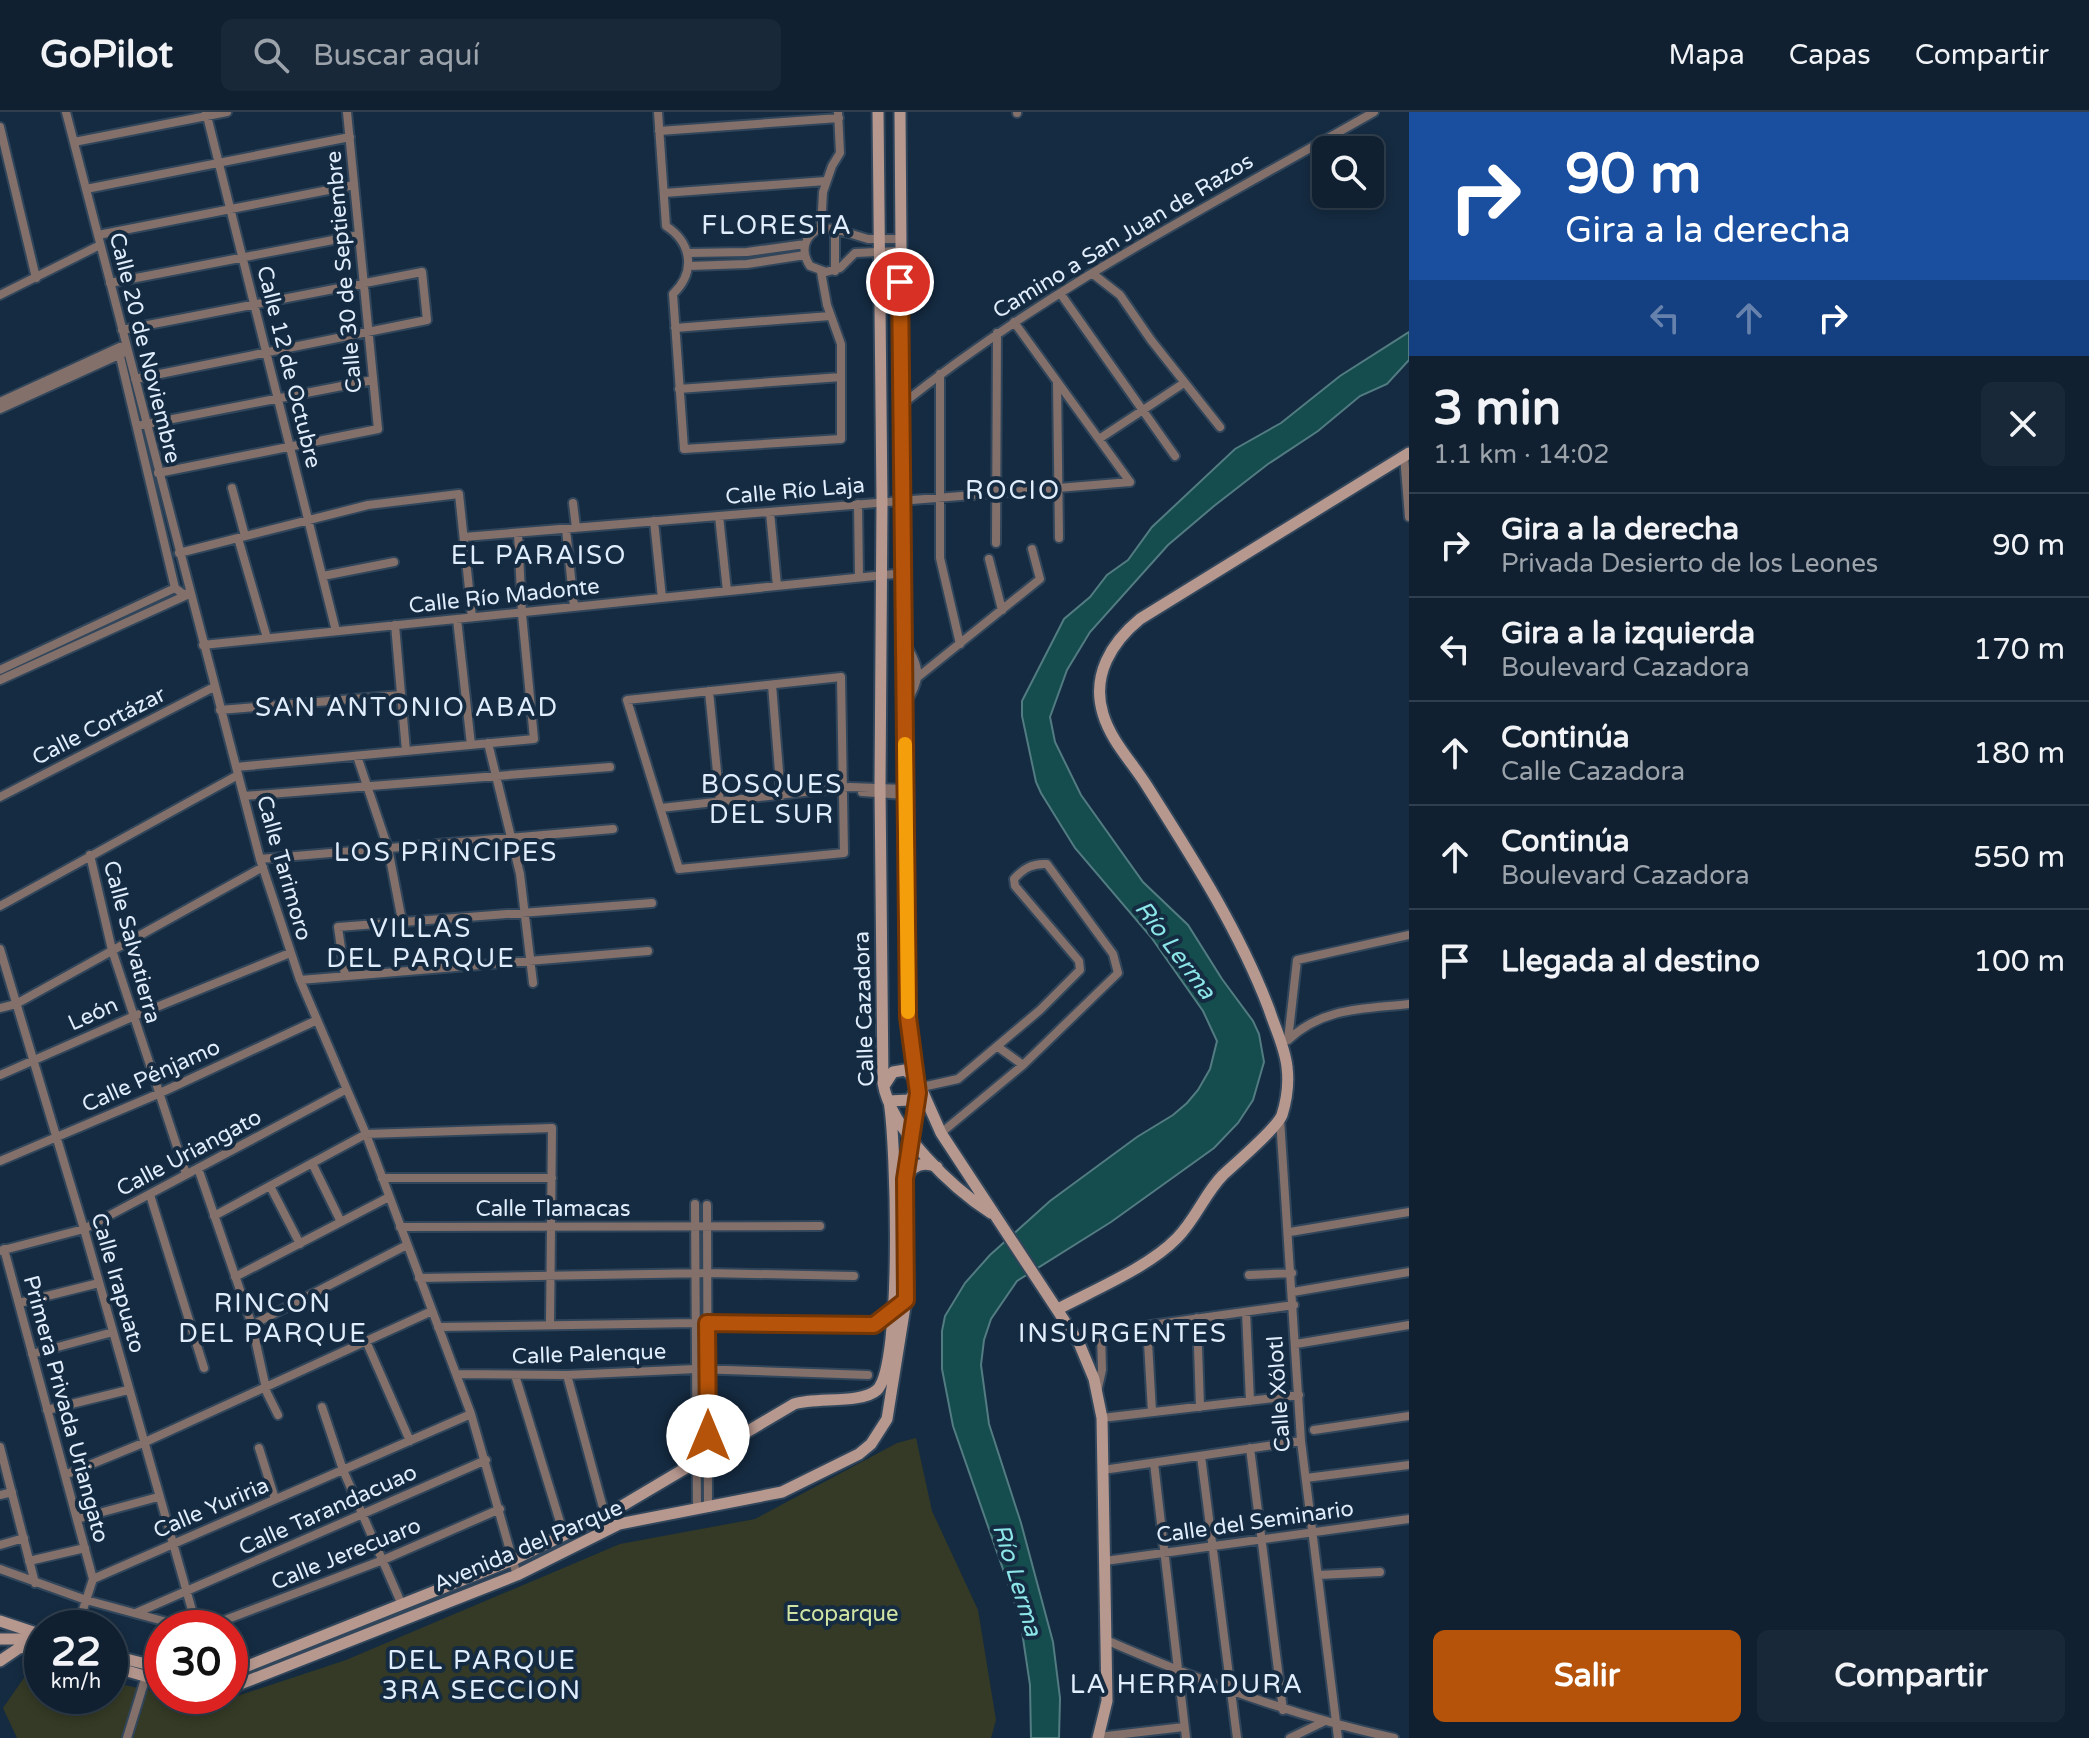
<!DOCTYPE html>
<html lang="es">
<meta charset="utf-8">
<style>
:root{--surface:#102031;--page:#192839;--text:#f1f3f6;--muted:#9ca3ab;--line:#303e4d;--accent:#b45309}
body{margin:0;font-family:"Varela Round",sans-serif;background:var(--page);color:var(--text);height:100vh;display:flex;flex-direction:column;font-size:30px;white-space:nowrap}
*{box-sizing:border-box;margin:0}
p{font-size:26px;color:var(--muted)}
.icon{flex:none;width:44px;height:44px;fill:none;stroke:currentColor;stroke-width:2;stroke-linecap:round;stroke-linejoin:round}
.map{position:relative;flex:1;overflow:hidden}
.side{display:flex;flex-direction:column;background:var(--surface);width:680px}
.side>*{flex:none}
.guide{background:#1a4fa0;color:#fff;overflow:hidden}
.buttons{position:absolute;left:1312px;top:24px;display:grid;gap:16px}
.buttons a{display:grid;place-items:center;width:72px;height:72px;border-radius:12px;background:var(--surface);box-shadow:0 4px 12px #0003,0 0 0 2px var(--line);font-size:40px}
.speed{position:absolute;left:24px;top:1498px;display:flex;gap:16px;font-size:40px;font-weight:700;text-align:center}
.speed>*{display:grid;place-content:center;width:104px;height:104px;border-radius:50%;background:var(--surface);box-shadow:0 4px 12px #0003,0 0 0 2px var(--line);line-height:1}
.speed small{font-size:20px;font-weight:400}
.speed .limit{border:12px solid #d22;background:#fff;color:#111}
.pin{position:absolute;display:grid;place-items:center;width:68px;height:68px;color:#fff;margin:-34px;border:4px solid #fff;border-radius:50%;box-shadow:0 2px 8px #0007}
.me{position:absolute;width:88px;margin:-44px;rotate:0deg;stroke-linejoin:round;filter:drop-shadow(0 0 6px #0008)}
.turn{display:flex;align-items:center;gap:28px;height:168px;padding:0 24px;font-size:36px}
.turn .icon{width:104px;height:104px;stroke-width:2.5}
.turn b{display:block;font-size:56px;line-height:68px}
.lanes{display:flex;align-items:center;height:76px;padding:0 24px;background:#0003;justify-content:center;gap:40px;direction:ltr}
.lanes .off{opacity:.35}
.round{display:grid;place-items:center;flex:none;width:84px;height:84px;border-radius:12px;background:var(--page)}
.summary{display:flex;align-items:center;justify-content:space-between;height:136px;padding:0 24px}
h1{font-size:48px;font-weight:700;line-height:60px}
.primary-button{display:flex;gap:16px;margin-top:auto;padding:16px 24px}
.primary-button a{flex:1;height:92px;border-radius:12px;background:var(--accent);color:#fff;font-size:32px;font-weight:700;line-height:92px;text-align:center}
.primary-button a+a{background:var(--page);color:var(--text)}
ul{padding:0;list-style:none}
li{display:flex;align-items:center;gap:24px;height:104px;padding:0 24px;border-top:2px solid var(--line)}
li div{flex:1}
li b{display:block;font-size:30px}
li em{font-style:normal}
header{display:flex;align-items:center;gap:48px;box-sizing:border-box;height:112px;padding:0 40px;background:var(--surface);border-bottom:2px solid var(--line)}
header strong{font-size:38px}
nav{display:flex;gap:44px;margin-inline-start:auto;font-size:28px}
.search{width:560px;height:72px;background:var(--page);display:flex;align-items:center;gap:20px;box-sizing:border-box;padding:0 28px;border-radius:12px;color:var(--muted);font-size:30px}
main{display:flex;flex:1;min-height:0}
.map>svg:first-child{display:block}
.green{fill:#343a25}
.water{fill:#154c4e;stroke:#527c82;stroke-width:2}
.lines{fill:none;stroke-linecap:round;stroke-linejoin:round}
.street-casing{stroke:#31465b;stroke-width:12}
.secondary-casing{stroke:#31465b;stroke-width:15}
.street{stroke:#83706a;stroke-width:8}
.secondary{stroke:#b6988f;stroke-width:11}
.route-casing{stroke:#753606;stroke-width:20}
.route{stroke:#b45309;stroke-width:14}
.slow{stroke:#f59e0b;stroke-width:14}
.labels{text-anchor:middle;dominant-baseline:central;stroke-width:8;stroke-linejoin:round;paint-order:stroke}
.street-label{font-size:22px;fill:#e0edfc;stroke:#152b41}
.park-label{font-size:22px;fill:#d0e3a3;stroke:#152b41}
.water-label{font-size:24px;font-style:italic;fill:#8ce5e8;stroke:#152b41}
.quarter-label{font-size:26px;letter-spacing:2px;fill:#e0edfc;stroke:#152b41}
</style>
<header>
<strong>GoPilot</strong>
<div class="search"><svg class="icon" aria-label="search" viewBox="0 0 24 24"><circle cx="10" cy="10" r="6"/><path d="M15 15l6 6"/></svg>Buscar aquí</div>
<nav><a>Mapa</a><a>Capas</a><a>Compartir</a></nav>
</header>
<main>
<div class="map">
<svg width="1409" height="1626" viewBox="0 0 1409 1626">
<rect width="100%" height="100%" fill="#152b41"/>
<path class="green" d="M 916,1326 L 932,1399 L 978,1498 L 996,1608 L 991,1626 L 17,1626 L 3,1596 L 35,1550 L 42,1552 L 42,1584 L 110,1584 L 110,1570 L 162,1581 L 162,1584 L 175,1584 L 213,1592 L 346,1548 L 620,1432 L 755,1407 L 897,1331 Z"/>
<path class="water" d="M 1409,220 L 1409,248 L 1387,272 L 1360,284 L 1318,319 L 1268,352 L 1214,394 L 1168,433 L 1090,520 L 1067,558 L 1050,605 L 1055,630 L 1081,683 L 1143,770 L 1188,813 L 1222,867 L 1253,909 L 1259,922 L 1264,950 L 1253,988 L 1238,1011 L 1214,1036 L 1111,1110 L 1017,1169 L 991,1207 L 984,1228 L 981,1253 L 989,1312 L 1021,1411 L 1053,1530 L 1060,1586 L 1059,1626 L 1031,1626 L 1030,1573 L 1020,1506 L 953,1314 L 942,1257 L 942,1219 L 945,1204 L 965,1171 L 990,1143 L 1050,1089 L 1137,1025 L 1173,1003 L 1187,991 L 1198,978 L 1210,957 L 1217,929 L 1203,899 L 1151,825 L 1075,736 L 1041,681 L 1036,670 L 1022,604 L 1022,589 L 1064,507 L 1090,485 L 1107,463 L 1128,448 L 1152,415 L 1235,337 L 1281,311 L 1340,264 Z"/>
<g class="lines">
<g class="street-casing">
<path id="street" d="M 66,0 L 260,747 L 300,868 L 366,1022 L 471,1302 L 517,1463
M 206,0 L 336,519
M 658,0 L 666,114 C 692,131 696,160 673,182 L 684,337 L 841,327 L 841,232 L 827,193 L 821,160
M 1017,0 L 1017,1
M 0,15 L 36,166
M 659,19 L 839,6
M 74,30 L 227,0
M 86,77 L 350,25
M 664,81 L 826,69
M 821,116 L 823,80 L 832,54 L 840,41 L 838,0
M 835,117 L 835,159
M 98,123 L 354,73
M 900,139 L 855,141 L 840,156 L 826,160 L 810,154 C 800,139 804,123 821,116 L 835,117 L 868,127 L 900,127
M 688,141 L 747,140 L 805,132
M 689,154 L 747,152 L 805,143
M 1093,162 L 1120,183 L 1151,228 L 1220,315
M 110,171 L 359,123
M 1060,181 L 1175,344
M 0,183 L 100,133
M 1014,210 L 1130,370
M 675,216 L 830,204
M 122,218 L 422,160 L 427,208 L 135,267
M 118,236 L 175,476 L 183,482 L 189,481
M 940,262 L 940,446 L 960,532
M 1057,270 L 1059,426
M 679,277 L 841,265
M 0,290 L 120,235
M 901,293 C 1046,177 1213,92 1374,0
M 0,297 L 123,241
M 142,313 L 373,268
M 1099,327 L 1184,271
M 1404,344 L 1409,405
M 158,361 L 378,317 L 347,0
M 232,376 L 245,424
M 573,391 L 576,416
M 858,392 L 859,465
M 770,400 L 777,474
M 719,404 L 727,479
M 654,409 L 662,486
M 566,417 L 574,495
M 464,425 L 1130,370
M 238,426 L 267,526
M 996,431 L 997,221
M 179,441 L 368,393 L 459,382 L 472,505
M 989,447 L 1002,498
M 323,464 L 394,450
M 457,507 L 471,633
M 395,513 L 406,639
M 904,530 C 921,555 922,567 905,592
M 203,533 L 904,461
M 0,558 L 175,476
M 841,565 L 844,741 L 679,757 L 627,588 Z
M 918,565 L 1040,467 L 1032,437
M 0,568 L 189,482
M 772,573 L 781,684
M 709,579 L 720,690
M 220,598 L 401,583
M 488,631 L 520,762 L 533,871
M 357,644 L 388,736 L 402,809
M 236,655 L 534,627 L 522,502 L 518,421
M 862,680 L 905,683
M 244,684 L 610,655
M 0,685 L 214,575
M 661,696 L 850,675 L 905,677
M 90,743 L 112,838 L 186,1062
M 260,747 L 613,717
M 0,794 L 238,663
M 0,837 L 84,1117 L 197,1516
M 345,864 L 338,815 L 652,791
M 300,868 L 648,839
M 0,896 L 16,892 L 263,755
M 1288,928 L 1297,848 L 1409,823
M 1288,928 C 1323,895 1364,897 1409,892
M 998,935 L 1023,953
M 0,963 L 132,905 L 290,841
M 922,975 L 958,967 L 1040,898 L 1080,858 L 1079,849 L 1015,774 L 1014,767 C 1024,756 1033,751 1047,752 L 1113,842 L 1118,861 L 1023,953 L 941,1021
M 1280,1007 L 1301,1329 L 1338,1626
M 0,1049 L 158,982 L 315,909
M 312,1051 L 341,1110
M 198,1056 L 252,1213 L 267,1281 L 278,1303
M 382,1066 L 552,1066
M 270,1074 L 300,1132
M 150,1083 L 204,1256
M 695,1092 L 697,1397
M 707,1093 L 708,1396
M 214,1104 L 366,1022 L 552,1016 L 550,1213
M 400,1115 L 820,1114
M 1290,1120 L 1409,1100
M 4,1137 L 93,1467
M 0,1139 L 84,1117 L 345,978
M 1249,1163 L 1292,1161
M 235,1165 L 389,1085
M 419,1166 L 707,1161 L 854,1164
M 1293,1180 L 1409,1160
M 19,1191 L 99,1171
M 1246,1200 L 1250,1289
M 1197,1206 L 1200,1295
M 252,1213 L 407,1133
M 1147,1213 L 1152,1300
M 438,1215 L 695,1211 L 874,1213 L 906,1188
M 366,1229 L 410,1329
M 1296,1232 L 1409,1213
M 32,1242 L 113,1220
M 456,1262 L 567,1263 L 696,1257 L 868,1263
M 515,1263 L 564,1423
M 567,1263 L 605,1403
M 1098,1276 L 1102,1258 L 1101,1220 L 1294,1193
M 322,1295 L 343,1358 L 402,1493
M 47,1298 L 128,1278
M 1102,1306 L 1299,1283
M 1314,1318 L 1409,1304
M 0,1335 L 35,1471
M 259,1336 L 275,1387
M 1250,1336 L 1283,1598
M 1201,1344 L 1237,1626
M 1154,1351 L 1186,1626
M 1103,1358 L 1301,1329
M 65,1363 L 143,1331 L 432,1199
M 1306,1366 L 1409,1353
M 0,1383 L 12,1380
M 77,1407 L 158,1385
M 0,1433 L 24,1426
M 29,1449 L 85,1436
M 1105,1449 L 1409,1407
M 0,1457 L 86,1488 L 189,1516
M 1318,1463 L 1380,1460
M 93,1467 L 471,1302
M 136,1501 L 486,1348
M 77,1516 L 93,1467
M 204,1516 L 383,1448 L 500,1397
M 1106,1528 C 1200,1569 1293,1604 1394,1626
M 1098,1625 L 1184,1615
M 127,1626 L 146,1564
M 1290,1626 L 1323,1610"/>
</g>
<g class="secondary-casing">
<path id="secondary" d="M 878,0 L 882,390 L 880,675 L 883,971 C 891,1018 952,1076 991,1101
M 900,0 L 905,677 L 911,926 L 917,967 L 941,1021 L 1079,1231 L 1094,1267 L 1102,1306 L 1107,1589 L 1098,1626
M 906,1066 C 912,1053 923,1049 937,1055
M 1058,1197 C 1094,1178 1149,1155 1177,1126 C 1196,1107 1205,1081 1223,1063 C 1236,1051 1277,1016 1282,1003 C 1287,987 1289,971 1287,955 C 1285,935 1275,916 1269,897 C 1239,818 1192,745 1147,674 C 1132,650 1111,629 1103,602 C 1091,563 1112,530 1140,507 L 1409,341
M 708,1306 L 718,1318 L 739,1323
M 0,1509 L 42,1523
M 0,1527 L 19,1527 L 42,1534
M 110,1543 L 162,1556
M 0,1549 L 19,1536 L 35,1533
M 110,1554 L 162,1569
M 230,1561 L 513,1448 L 615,1398 L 794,1292 C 816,1285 861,1292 877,1278 C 903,1253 896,1030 889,989 L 909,988 L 918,977
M 230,1576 L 517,1463 L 619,1412 L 782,1380 L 859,1342 L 871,1332 L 887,1307 L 908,1176 L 905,1067 L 918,981 L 917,967 L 905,958 L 893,960 L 884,974"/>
</g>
<use href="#street" class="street"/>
<use href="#secondary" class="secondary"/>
</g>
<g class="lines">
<g class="route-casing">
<path id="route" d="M 708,1324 L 707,1211 L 874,1213 L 906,1188 L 905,1067 L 918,981 L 908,905 L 900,170"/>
</g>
<use href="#route" class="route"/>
<path class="slow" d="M 905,632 L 908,900"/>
</g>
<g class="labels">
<g class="street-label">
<text transform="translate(1123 124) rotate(-31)">Camino a San Juan de Razos</text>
<text transform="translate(344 160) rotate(-95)">Calle 30 de Septiembre</text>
<text transform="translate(145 236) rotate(76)">Calle 20 de Noviembre</text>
<text transform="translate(289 255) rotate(76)">Calle 12 de Octubre</text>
<text transform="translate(795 379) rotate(-5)">Calle Río Laja</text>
<text transform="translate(504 484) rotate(-6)">Calle Río Madonte</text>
<text transform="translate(99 614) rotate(-27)">Calle Cortázar</text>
<text transform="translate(284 756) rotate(74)">Calle Tarimoro</text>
<text transform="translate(132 830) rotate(75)">Calle Salvatierra</text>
<text transform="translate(864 897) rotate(-92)">Calle Cazadora</text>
<text transform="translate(93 902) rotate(-24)">León</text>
<text transform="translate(151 964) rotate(-24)">Calle Pénjamo</text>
<text transform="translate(189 1041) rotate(-28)">Calle Uriangato</text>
<text x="553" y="1097">Calle Tlamacas</text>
<text transform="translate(118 1171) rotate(74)">Calle Irapuato</text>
<text transform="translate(589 1242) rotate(-2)">Calle Palenque</text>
<text transform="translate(1279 1282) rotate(-94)">Calle Xólotl</text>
<text transform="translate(66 1297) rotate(75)">Primera Privada Uriangato</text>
<text transform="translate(211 1396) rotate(-23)">Calle Yuriria</text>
<text transform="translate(328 1398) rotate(-24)">Calle Tarandacuao</text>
<text transform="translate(1255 1410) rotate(-8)">Calle del Seminario</text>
<text transform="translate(528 1434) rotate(-23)">Avenida del Parque</text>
<text transform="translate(346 1442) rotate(-22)">Calle Jerecuaro</text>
</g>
<g class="park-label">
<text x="842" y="1502">Ecoparque</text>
</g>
<g class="water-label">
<text transform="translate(1175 838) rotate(53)">Río Lerma</text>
<text transform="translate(1017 1468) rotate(73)">Río Lerma</text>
</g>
<g class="quarter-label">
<text x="777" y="113">FLORESTA</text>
<text x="1013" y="378">ROCIO</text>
<text x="539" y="443">EL PARAISO</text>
<text x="407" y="595">SAN ANTONIO ABAD</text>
<text x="772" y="672">BOSQUES<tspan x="772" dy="30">DEL SUR</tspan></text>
<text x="446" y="740">LOS PRINCIPES</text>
<text x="421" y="816">VILLAS<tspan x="421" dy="30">DEL PARQUE</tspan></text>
<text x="273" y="1191">RINCON<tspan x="273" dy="30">DEL PARQUE</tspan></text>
<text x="1123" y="1221">INSURGENTES</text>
<text x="482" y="1548">DEL PARQUE<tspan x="482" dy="30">3RA SECCION</tspan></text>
<text x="1187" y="1572">LA HERRADURA</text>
</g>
</g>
</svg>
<div class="buttons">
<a><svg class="icon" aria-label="search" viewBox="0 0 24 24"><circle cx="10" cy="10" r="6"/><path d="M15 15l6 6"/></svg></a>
</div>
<div class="speed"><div>22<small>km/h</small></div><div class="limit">30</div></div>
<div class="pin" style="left:900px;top:170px;background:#d93025"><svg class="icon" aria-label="arrive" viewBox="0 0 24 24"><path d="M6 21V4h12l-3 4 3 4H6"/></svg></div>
<svg class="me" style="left:708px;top:1324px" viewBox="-20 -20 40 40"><circle r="19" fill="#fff"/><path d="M0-13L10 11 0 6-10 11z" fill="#b45309"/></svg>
</div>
<section class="side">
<div class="guide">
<div class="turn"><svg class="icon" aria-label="right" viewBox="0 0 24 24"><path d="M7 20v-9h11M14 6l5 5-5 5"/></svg><div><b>90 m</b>Gira a la derecha</div></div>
<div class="lanes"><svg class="icon off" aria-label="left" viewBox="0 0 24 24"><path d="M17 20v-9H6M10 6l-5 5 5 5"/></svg><svg class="icon off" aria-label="ahead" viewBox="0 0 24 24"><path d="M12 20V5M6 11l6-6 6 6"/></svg><svg class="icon" aria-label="right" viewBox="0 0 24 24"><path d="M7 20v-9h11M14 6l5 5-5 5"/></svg></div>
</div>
<div class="summary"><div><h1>3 min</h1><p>1.1 km · 14:02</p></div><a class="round"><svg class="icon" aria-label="close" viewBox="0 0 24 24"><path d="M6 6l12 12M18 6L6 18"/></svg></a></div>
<ul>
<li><svg class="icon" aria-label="right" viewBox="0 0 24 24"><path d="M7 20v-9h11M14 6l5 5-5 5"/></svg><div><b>Gira a la derecha</b><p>Privada Desierto de los Leones</p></div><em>90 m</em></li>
<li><svg class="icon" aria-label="left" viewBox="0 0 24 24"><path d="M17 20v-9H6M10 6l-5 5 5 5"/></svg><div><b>Gira a la izquierda</b><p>Boulevard Cazadora</p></div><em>170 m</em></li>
<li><svg class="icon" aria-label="ahead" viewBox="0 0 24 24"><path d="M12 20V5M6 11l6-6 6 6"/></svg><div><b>Continúa</b><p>Calle Cazadora</p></div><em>180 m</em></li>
<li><svg class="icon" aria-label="ahead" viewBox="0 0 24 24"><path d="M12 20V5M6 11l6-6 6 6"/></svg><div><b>Continúa</b><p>Boulevard Cazadora</p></div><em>550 m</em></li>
<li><svg class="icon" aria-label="arrive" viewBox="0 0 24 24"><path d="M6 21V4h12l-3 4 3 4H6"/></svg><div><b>Llegada al destino</b></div><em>100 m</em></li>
</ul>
<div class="primary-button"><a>Salir</a><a>Compartir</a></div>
</section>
</main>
